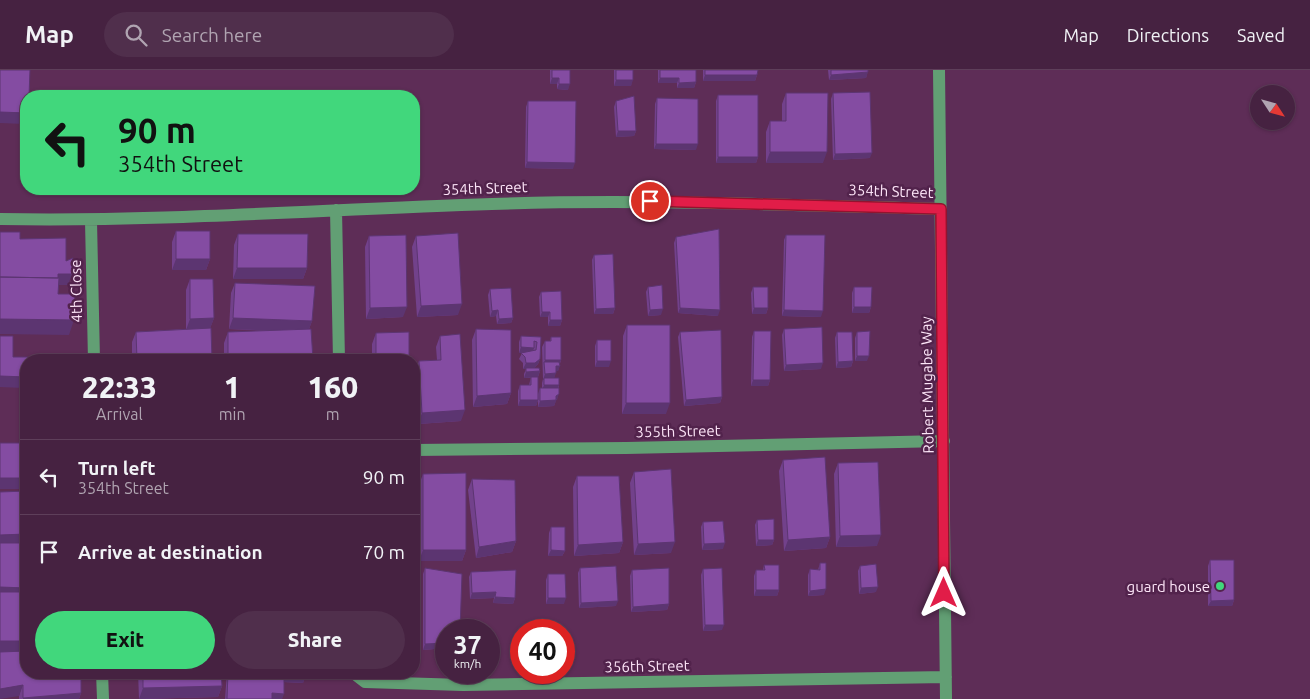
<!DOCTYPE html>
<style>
:root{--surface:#462241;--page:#502f4c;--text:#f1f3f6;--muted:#b0a4b1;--line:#5e3f5a;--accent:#41d77c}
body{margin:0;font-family:Ubuntu,sans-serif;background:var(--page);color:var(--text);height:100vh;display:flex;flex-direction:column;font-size:19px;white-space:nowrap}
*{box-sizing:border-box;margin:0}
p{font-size:16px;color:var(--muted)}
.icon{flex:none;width:28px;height:28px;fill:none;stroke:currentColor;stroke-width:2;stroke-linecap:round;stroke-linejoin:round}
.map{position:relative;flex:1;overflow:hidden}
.sheet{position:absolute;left:20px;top:284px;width:400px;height:325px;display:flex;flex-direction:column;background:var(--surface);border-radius:20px;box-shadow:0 1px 4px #0004,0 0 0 1px var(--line)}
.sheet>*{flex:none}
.hud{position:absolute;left:20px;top:20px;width:400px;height:105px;border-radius:20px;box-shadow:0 1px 4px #0004,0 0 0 1px var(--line);background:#41d77c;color:#111;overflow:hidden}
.needle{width:32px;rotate:126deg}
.tools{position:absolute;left:1250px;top:15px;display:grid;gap:10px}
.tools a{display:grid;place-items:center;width:45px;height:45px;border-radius:50%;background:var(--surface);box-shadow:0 1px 4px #0004,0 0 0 1px var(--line);font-size:25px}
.speed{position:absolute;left:435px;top:549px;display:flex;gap:10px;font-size:25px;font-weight:700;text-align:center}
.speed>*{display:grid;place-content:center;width:65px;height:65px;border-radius:50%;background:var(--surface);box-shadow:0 1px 4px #0004,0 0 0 1px var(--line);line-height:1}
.speed small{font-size:12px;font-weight:400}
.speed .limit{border:8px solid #d22;background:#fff;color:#111}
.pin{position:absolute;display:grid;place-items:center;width:42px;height:42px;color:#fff;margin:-21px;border:2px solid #fff;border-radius:50%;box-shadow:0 1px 5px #0007}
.me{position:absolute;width:55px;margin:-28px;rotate:0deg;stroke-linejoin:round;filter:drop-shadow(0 0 4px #0008)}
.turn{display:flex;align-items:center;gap:18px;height:105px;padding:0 15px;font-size:22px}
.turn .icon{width:65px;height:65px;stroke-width:2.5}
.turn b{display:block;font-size:35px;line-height:42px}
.eta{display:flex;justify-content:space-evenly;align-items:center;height:85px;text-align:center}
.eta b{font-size:30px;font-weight:800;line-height:35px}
.cta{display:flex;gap:10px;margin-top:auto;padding:10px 15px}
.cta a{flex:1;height:58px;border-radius:30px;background:var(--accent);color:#111;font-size:20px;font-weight:800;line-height:58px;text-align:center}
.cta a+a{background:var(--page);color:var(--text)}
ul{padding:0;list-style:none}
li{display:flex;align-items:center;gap:15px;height:75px;padding:0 15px;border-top:1px solid var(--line)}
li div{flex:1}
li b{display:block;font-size:19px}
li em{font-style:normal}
header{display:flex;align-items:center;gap:30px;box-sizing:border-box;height:70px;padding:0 25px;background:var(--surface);border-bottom:1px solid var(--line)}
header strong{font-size:24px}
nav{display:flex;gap:28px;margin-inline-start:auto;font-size:18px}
.search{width:350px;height:45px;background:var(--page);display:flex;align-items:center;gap:12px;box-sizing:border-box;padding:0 18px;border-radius:28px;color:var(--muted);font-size:19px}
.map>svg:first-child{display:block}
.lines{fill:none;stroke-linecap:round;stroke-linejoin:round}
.minor{stroke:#629f74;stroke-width:12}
.wall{fill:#72418b}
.shaded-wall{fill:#5c3571}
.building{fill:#844ca2;stroke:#5c3571}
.route-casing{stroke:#92132f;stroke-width:12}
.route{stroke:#e11d48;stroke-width:9}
.poi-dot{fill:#41d77c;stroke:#52234c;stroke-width:2}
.labels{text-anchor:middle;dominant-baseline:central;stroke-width:5;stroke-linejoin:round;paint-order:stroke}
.street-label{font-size:15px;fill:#fde5f8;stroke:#52234c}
.poi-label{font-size:15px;fill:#fde5f8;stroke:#52234c;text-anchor:end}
</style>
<header>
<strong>Map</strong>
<div class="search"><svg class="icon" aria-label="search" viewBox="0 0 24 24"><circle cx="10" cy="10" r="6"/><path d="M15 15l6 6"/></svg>Search here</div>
<nav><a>Map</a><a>Directions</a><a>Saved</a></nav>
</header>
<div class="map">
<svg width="1310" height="629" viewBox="0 0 1310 629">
<rect width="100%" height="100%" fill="#5e2d57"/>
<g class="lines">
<path class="minor" d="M 939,0 L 946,629
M 336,140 L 339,290
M 0,149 C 164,152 328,139 492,134 C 641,129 791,135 941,139
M 91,151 L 94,290
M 414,380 L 626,378 L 944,371
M 102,602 L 103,629
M 352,602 L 365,612 L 463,615 L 946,607"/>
</g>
<path class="wall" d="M 550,0 L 570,0 L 568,20 L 557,19 L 557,14 L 550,14 Z
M 614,0 L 633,0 L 631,16 L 614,16 Z
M 658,0 L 696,0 L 696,12 L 694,18 L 677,18 L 677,13 L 658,13 Z
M 703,0 L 758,0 L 757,5 L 755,11 L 703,11 Z
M 828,0 L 868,0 L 866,8 L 829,10 Z
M 786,23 L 823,93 L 766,93 L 766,62 L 770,51 L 782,51 L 782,34 Z
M 833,23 L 870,88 L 833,90 L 831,29 Z
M 718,25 L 758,87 L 756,93 L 716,93 L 716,31 Z
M 657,28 L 696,80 L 654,79 L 655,34 Z
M 528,31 L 573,99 L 525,98 L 526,37 Z
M 616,31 L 636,61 L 634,66 L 616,67 L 614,37 Z
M 176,161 L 210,189 L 206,200 L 172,200 L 172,172 Z
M 238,164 L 307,198 L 303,209 L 233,209 L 234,175 Z
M 786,165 L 821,247 L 782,246 L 784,170 Z
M 369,166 L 403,247 L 366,249 L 365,177 Z
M 416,166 L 458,245 L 417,247 L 412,177 Z
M 676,167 L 718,246 L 678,243 L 674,173 Z
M 594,185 L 615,238 L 613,244 L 594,244 L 592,190 Z
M 190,209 L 214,248 L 210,258 L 212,290 L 132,290 L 132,272 L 136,262 L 186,259 L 186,220 Z
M 235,213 L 312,251 L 309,259 L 313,290 L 224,290 L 224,273 L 228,262 L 273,261 L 229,259 L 231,223 Z
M 648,217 L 661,245 L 648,246 L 646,222 Z
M 753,217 L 768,238 L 766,244 L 752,244 L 751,223 Z
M 854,217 L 871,237 L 869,243 L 852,243 L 852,223 Z
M 490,219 L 513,248 L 511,253 L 497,254 L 496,246 L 490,247 L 488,225 Z
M 541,222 L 562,250 L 560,256 L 548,256 L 548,247 L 540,247 L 539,227 Z
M 627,255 L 666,344 L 622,344 L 623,266 Z
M 476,259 L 511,323 L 507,334 L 473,337 L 472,270 Z
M 784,259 L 821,299 L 784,301 L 782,265 Z
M 754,261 L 770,310 L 768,316 L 751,316 L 752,267 Z
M 680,262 L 722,327 L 720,333 L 684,336 L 678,267 Z
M 837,262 L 853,291 L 851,297 L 836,298 L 835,268 Z
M 857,262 L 867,291 L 855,291 L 855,268 Z
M 376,263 L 409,290 L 372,290 L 372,274 Z
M 440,266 L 461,351 L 418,354 L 415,302 L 419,291 L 437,290 L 436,277 Z
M 521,266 L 541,267 L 540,289 L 538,294 L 534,298 L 540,301 L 538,307 L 524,308 L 524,304 L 526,299 L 523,299 L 523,293 L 519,289 L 522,283 L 519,283 L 519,272 Z
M 551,267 L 561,290 L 558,301 L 556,301 L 554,308 L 559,315 L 557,330 L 556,330 L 554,336 L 538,337 L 538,324 L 540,318 L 542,318 L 542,313 L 543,309 L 542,277 L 545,271 L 550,271 Z
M 597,270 L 609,297 L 595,297 L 595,276 Z
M 531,307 L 538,330 L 536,336 L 518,336 L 518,321 L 520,315 L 529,315 Z
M 783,390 L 830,467 L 826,478 L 784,481 L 779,401 Z
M 838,393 L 877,476 L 836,477 L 834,404 Z
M 634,402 L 671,483 L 634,485 L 630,413 Z
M 423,404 L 466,480 L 462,491 L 419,491 L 419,415 Z
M 577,406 L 623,472 L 619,483 L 574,486 L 573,417 Z
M 472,409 L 516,471 L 512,482 L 476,488 L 468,420 Z
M 757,450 L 774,470 L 772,475 L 756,476 L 755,455 Z
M 703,452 L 723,479 L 702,480 L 701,457 Z
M 551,457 L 565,481 L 562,486 L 548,486 L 549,463 Z
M 1210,490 L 1234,530 L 1232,536 L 1208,536 L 1208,496 Z
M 820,493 L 824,525 L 808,526 L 808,505 L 810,499 L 818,500 Z
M 764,495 L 779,520 L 777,526 L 754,526 L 754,506 L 756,500 L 763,500 Z
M 860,496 L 876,522 L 859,524 L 858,501 Z
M 425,498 L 446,560 L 446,578 L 423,580 L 423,504 Z
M 580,498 L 616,536 L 579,538 L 578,503 Z
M 703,499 L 722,560 L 703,561 L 701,505 Z
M 632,500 L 669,534 L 667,540 L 631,542 L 630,506 Z
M 471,502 L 515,528 L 513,534 L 493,533 L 494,528 L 470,529 L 469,507 Z
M 548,504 L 564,534 L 546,534 L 546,510 Z
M 26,602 L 81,623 L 79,629 L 19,629 L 19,626 Z
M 138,602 L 221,602 L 222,616 L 218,627 L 139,629 Z
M 227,602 L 306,602 L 303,613 L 284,612 L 282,629 L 225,629 Z"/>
<path class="shaded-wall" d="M 868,2 L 866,8 L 829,10 L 831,5 Z
M 705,5 L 757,5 L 755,11 L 703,11 Z
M 552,8 L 559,8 L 557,14 L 550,14 Z
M 660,8 L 679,8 L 677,13 L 658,13 Z
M 616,10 L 633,10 L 631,16 L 614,16 Z
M 696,12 L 694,18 L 677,18 L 679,13 Z
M 559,14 L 570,14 L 568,20 L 557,19 Z
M 0,42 L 26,43 L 26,48 L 24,54 L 0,53 Z
M 618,61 L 636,61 L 634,66 L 616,67 Z
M 656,74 L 698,74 L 696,80 L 654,79 Z
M 770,82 L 827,82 L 823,93 L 766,93 Z
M 872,83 L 870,88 L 833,90 L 835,84 Z
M 718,87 L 758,87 L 756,93 L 716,93 Z
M 527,92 L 575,93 L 573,99 L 525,98 Z
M 176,189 L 210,189 L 206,200 L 172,200 Z
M 237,198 L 307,198 L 303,209 L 233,209 Z
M 58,204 L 72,204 L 68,215 L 55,215 Z
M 462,234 L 458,245 L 417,247 L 421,236 Z
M 407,237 L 403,247 L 366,249 L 370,238 Z
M 854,237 L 871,237 L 869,243 L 852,243 Z
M 615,238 L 613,244 L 594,244 L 596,239 Z
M 680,238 L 720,240 L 718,246 L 678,243 Z
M 754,238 L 768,238 L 766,244 L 752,244 Z
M 663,239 L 661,245 L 648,246 L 650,240 Z
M 498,240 L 496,246 L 490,247 L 492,241 Z
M 784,240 L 823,241 L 821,247 L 782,246 Z
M 542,242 L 550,242 L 548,247 L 540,247 Z
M 214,248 L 210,259 L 186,260 L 190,249 Z
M 233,248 L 312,251 L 308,262 L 229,259 Z
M 513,248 L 511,253 L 497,254 L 499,249 Z
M 0,249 L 74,250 L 69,265 L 0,264 Z
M 550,250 L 562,250 L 560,256 L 548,256 Z
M 521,277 L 534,278 L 532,284 L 519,283 Z
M 857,286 L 869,286 L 867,291 L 855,291 Z
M 540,289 L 538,294 L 533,299 L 523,299 L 526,293 Z
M 545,290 L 561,290 L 559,295 L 544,292 L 543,295 Z
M 597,291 L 611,291 L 609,297 L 595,297 Z
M 853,291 L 851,297 L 836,298 L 838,292 Z
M 823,293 L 821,299 L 784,301 L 786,295 Z
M 556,296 L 560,296 L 558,301 L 553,302 Z
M 540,301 L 538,307 L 524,308 L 526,302 Z
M 556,303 L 554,309 L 543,310 L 545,304 Z
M 0,306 L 26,307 L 26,309 L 23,318 L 0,317 Z
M 753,310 L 770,310 L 768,316 L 751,316 Z
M 544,315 L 559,315 L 557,321 L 542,321 Z
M 511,323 L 507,334 L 473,337 L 477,326 Z
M 559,324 L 554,336 L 538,337 L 540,331 Z
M 722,327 L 720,333 L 684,336 L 686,330 Z
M 520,330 L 538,330 L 536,336 L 518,336 Z
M 626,333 L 670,333 L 666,344 L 622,344 Z
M 465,340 L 461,351 L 418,354 L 422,343 Z
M 0,408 L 26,408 L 26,419 L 0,419 Z
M 26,464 L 26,475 L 0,476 L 0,465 Z
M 881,465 L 877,476 L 836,477 L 840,466 Z
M 830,467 L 826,478 L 784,481 L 788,470 Z
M 758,470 L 774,470 L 772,475 L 756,476 Z
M 516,471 L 512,482 L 476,488 L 479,477 Z
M 623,472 L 619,483 L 574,486 L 578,475 Z
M 675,472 L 671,483 L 634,485 L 638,474 Z
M 725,473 L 723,479 L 702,480 L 704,474 Z
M 423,480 L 466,480 L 462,491 L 419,491 Z
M 551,480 L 565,481 L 562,486 L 548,486 Z
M 0,517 L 26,518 L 26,529 L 0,528 Z
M 878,517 L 876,522 L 859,524 L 861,518 Z
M 826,519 L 824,525 L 808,526 L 810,521 Z
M 756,520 L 779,520 L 777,526 L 754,526 Z
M 496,522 L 494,528 L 470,529 L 472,523 Z
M 495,527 L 515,528 L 513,534 L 493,533 Z
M 548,528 L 566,528 L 564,534 L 546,534 Z
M 1234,530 L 1232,536 L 1208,536 L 1211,531 Z
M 618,531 L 616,536 L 579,538 L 581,533 Z
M 669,534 L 667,540 L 631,542 L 633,537 Z
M 705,555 L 724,555 L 722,560 L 703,561 Z
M 0,571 L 26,571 L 26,582 L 0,582 Z
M 446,573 L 446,578 L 423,580 L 425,574 Z
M 284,606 L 305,607 L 303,613 L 282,612 Z
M 23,615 L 19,626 L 0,629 L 0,619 Z
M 222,616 L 218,627 L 139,629 L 143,618 Z
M 81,623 L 79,629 L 23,629 L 23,628 Z
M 272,623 L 284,624 L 282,629 L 270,629 Z"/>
<path class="building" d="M 0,0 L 30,0 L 29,26 L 26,26 L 26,43 L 0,42 Z
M 552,0 L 570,0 L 570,14 L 559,14 L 559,8 L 552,8 Z
M 616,0 L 633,0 L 633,10 L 616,10 Z
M 660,0 L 696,0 L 696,12 L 679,13 L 679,8 L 660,8 Z
M 705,0 L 758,0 L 757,5 L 705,5 Z
M 831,0 L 868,0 L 868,2 L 831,5 Z
M 870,22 L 872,83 L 835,84 L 833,23 Z
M 786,23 L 828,23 L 827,82 L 770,82 L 770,51 L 786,51 Z
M 718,25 L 758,25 L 758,87 L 718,87 Z
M 634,26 L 636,61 L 618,61 L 616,31 Z
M 657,28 L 698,29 L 698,74 L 656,74 Z
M 528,31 L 576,31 L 575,93 L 527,92 Z
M 719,159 L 720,240 L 680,238 L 676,167 Z
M 176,161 L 210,161 L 210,189 L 176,189 Z
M 0,162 L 20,162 L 20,169 L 66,168 L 66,191 L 73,188 L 72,204 L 58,204 L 58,208 L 0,207 Z
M 458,163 L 462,234 L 421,236 L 416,166 Z
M 238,164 L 308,164 L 307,198 L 237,198 Z
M 406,165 L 407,237 L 370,238 L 369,166 Z
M 786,165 L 825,165 L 823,241 L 784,240 Z
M 613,184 L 615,238 L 596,239 L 594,185 Z
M 0,207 L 59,208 L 58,224 L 75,224 L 74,250 L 0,249 Z
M 190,209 L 213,209 L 214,248 L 190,249 Z
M 235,213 L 315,216 L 312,251 L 233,248 Z
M 662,215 L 663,239 L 650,240 L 648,217 Z
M 753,217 L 768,217 L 768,238 L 754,238 Z
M 854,217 L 872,217 L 871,237 L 854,237 Z
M 511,218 L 513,248 L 499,249 L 498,240 L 492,241 L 490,219 Z
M 561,221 L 562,250 L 550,250 L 550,242 L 542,242 L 541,222 Z
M 627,255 L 670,255 L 670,333 L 626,333 Z
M 822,257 L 823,293 L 786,295 L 784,259 Z
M 211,258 L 212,290 L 137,290 L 136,262 Z
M 311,259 L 313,290 L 228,290 L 228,262 Z
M 476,259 L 511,260 L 511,323 L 477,326 Z
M 721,260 L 722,327 L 686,330 L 680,262 Z
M 754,261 L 771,261 L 770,310 L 753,310 Z
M 870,261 L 869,286 L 857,286 L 857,262 Z
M 409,262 L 409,290 L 376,290 L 376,263 Z
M 837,262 L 852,262 L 853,291 L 838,292 Z
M 460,264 L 465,340 L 422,343 L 419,291 L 441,290 L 440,266 Z
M 0,266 L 13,266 L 13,287 L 28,287 L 28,290 L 26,290 L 26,307 L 0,306 Z
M 521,266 L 541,267 L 540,289 L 535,293 L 526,293 L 525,287 L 521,283 L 536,280 L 537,272 L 534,271 L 534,278 L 521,277 Z
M 551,267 L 561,267 L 561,290 L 545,290 L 545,271 L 551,271 Z
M 597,270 L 611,270 L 611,291 L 597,291 Z
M 544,292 L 559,292 L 560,296 L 556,296 L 556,303 L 545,304 Z
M 526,298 L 539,298 L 540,301 L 526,302 Z
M 531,307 L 538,307 L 538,330 L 520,330 L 520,315 L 531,315 Z
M 544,308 L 559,308 L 559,315 L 544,315 Z
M 540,318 L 559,318 L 559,324 L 556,326 L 556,330 L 540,331 Z
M 0,373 L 26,373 L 26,408 L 0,408 Z
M 825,387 L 830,467 L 788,470 L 783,390 Z
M 878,392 L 881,465 L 840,466 L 838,393 Z
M 671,399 L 675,472 L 638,474 L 634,402 Z
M 466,403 L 466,480 L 423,480 L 423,404 Z
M 577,406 L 619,406 L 623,472 L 578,475 Z
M 472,409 L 515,410 L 516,471 L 479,477 Z
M 26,421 L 26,464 L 0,465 L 0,422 Z
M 774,449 L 774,470 L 758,470 L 757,450 Z
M 723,451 L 725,473 L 704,474 L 703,452 Z
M 551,457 L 565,457 L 565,481 L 551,480 Z
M 0,473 L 26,473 L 26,518 L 0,517 Z
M 1210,490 L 1234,490 L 1234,530 L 1211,531 Z
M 820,493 L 826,493 L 826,519 L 810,521 L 810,499 L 820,500 Z
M 876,494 L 878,517 L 861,518 L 860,496 Z
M 764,495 L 779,495 L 779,520 L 756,520 L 756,500 L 765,500 Z
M 616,496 L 618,531 L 581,533 L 580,498 Z
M 425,498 L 462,504 L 460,560 L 446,560 L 446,573 L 425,574 Z
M 669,498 L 669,534 L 633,537 L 632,500 Z
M 722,498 L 724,555 L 705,555 L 703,499 Z
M 516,500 L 515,528 L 495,527 L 496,522 L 472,523 L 471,502 Z
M 548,504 L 565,504 L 566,528 L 548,528 Z
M 0,522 L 26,522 L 26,571 L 0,571 Z
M 26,581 L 26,602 L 81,602 L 81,623 L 23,628 L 23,615 L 0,619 L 0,582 Z
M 143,602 L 221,602 L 222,616 L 143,618 Z
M 228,602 L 306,602 L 305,607 L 284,606 L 284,624 L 272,623 L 272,629 L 227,629 Z"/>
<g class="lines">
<g class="route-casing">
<path id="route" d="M 650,131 L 941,139 L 944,523"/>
</g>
<use href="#route" class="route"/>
</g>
<circle class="poi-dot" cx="1220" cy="516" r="5"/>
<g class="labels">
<g class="street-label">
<text transform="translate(485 118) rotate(-2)">354th Street</text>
<text transform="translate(891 121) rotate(2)">354th Street</text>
<text transform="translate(76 221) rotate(-91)">4th Close</text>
<text transform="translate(927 315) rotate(-91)">Robert Mugabe Way</text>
<text transform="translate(678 361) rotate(-1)">355th Street</text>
<text transform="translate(647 596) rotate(-1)">356th Street</text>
</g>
<g class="poi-label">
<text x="1210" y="516">guard house</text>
</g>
</g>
</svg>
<div class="tools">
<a><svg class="needle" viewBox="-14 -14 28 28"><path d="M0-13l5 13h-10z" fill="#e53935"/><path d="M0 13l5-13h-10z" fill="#b0a4b1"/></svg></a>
</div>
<div class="speed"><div>37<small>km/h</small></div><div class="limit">40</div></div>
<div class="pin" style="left:650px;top:131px;background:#d93025"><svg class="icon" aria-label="arrive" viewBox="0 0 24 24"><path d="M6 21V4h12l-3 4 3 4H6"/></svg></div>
<svg class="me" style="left:944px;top:523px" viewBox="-20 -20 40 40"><path d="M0-17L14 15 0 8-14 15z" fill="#e11d48" stroke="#fff" stroke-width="4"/></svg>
<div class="hud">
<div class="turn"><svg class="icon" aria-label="left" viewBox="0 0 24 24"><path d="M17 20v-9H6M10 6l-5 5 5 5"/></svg><div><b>90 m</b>354th Street</div></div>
</div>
<section class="sheet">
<div class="eta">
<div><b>22:33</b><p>Arrival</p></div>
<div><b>1</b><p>min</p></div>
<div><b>160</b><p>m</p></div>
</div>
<ul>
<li><svg class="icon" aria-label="left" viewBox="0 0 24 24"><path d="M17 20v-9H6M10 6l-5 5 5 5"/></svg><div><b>Turn left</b><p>354th Street</p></div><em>90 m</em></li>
<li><svg class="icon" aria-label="arrive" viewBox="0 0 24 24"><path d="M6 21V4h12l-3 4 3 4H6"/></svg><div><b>Arrive at destination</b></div><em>70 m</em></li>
</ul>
<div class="cta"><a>Exit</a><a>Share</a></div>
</section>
</div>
